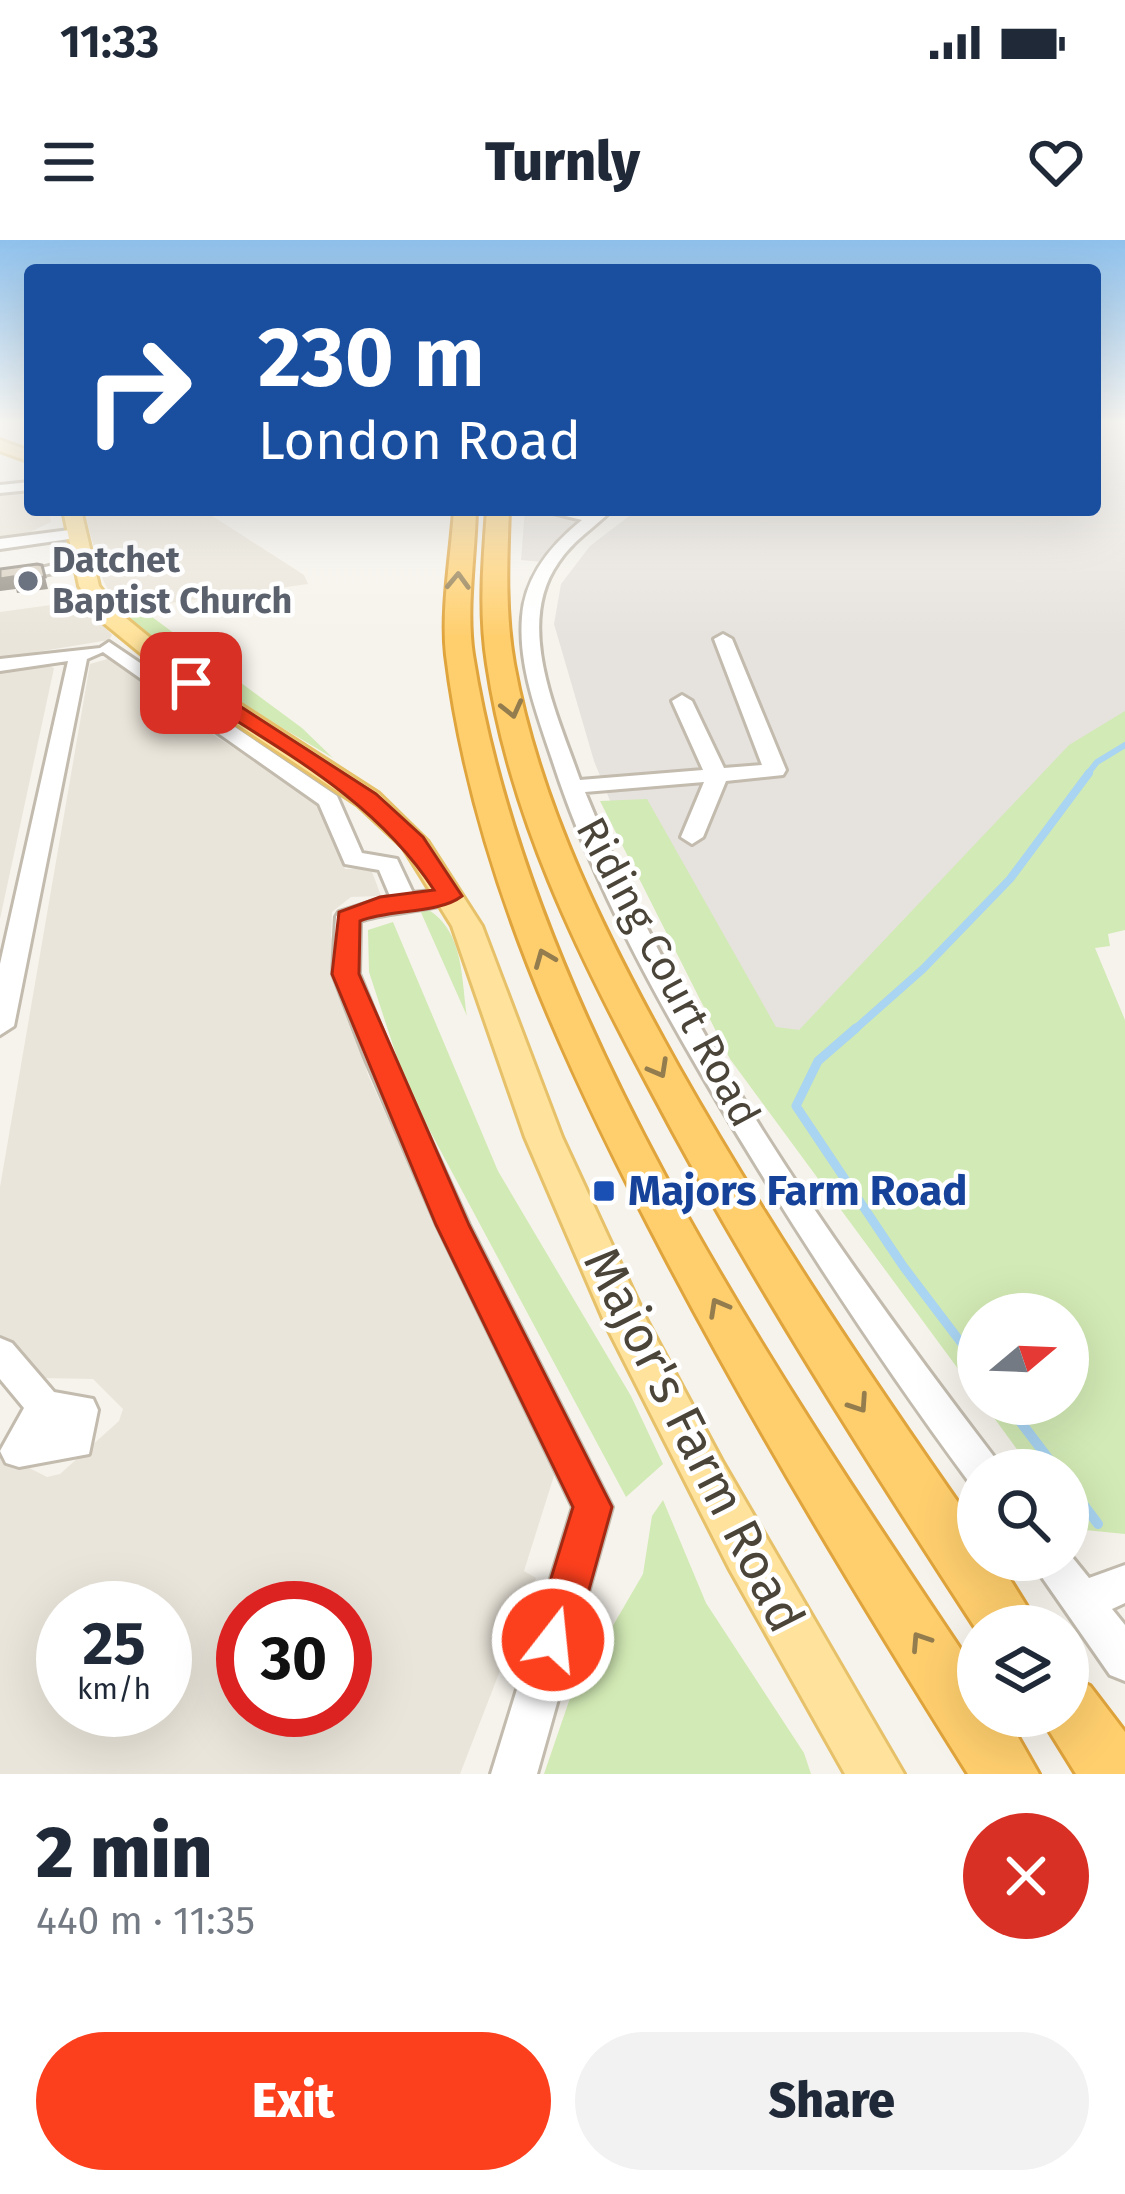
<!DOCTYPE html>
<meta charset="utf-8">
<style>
:root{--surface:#fff;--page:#f2f2f3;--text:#1f2937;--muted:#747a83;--accent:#fc3f1d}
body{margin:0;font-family:"Fira Sans",sans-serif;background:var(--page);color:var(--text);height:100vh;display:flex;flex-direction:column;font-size:45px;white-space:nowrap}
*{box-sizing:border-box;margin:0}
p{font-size:39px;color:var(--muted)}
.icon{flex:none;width:66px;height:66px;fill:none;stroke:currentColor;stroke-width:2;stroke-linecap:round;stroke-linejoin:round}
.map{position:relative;height:1534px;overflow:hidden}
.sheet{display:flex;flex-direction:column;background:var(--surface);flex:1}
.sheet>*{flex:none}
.hud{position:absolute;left:24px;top:24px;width:1077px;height:252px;border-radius:12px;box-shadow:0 12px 48px #0002;background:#1a4fa0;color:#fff;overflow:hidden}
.needle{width:78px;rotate:71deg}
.fabs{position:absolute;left:957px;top:1053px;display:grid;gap:24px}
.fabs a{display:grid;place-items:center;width:132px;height:132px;border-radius:50%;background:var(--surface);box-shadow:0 12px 48px #0002;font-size:60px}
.speed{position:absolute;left:36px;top:1341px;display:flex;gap:24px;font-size:60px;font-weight:700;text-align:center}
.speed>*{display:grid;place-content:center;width:156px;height:156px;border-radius:50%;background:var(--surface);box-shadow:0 12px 48px #0002;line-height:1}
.speed small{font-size:30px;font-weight:400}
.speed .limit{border:18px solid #d22;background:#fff;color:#111}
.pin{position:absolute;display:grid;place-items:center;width:102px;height:102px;color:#fff;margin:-51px;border-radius:24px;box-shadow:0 6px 18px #0006}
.me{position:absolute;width:132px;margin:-66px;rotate:16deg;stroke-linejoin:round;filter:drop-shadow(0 0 9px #0008)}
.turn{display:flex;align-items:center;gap:42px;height:252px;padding:0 36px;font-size:54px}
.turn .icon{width:156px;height:156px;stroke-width:2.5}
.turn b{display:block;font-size:84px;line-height:102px}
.round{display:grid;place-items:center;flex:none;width:126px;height:126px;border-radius:63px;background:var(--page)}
.head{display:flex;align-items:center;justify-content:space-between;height:204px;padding:0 36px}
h1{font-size:72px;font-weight:800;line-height:90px}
.cta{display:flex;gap:24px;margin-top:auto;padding:24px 36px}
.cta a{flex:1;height:138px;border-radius:72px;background:var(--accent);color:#fff;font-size:48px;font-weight:800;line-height:138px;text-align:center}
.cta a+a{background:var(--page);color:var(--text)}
.status{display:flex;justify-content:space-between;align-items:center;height:84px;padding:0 60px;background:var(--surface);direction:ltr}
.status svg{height:33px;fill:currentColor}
header{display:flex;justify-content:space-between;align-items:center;height:156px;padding:0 36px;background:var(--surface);font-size:54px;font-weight:800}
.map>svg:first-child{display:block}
.residential{fill:#eae5da;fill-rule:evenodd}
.industrial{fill:#e6e2dd}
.green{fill:#d2eab5}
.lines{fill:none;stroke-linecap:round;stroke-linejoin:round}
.stream-far3{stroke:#a9d4f2;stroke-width:6}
.stream-far2{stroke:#a9d4f2;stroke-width:8}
.stream-far1{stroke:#a9d4f2;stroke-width:9}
.stream{stroke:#a9d4f2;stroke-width:10}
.minor-casing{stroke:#c2bbae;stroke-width:6}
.major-casing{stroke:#e6c16a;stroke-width:6}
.highway-casing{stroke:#e0a43c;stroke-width:6}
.minor{fill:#fff;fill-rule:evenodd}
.major{fill:#ffe39c;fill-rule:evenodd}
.highway{fill:#ffcf6e;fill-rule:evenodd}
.shaded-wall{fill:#979187}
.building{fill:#d8cfc1;stroke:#979187;stroke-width:3}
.oneway{stroke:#937c4e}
.route{fill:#fc3f1d;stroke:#a42913;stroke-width:3}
.worship-dot{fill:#6b7280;stroke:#fff;stroke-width:4.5}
.transit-dot{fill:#1a4fb4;stroke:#fff;stroke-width:4.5}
.labels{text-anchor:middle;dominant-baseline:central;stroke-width:9;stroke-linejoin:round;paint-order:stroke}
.far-worship-label{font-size:36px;font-weight:bold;fill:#5b616d;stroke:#fff;text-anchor:start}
.street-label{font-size:42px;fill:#4b4439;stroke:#fff}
.transit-label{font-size:42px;font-weight:bold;fill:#164399;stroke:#fff;text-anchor:start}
.near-street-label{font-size:51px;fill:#4b4439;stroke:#fff}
</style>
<div class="status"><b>11:33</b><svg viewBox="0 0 49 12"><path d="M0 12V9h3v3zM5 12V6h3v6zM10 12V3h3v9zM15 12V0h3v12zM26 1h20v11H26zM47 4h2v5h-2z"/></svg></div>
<header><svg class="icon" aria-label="menu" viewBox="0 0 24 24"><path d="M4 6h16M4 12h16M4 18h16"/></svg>Turnly<svg class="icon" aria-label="heart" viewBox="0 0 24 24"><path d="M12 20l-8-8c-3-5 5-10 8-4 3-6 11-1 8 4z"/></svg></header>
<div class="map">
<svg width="1125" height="1534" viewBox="0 0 1125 1534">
<rect width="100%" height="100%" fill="#f6f3ec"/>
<path class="residential" d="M 30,248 L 30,270 L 49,270 L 51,282 L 20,297 L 0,299 L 0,251 Z
M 84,270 L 203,270 L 304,335 L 308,344 L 119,370 L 103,340 Z
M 80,361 L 112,395 L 109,400 L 0,418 L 0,372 Z
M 111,418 L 218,498 L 307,553 L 323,573 L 345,629 L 371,629 L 381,656 L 351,657 L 332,672 L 331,696 L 368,835 L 423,956 L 564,1204 L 524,1331 L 536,1338 L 460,1534 L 0,1534 L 0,1213 L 47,1237 L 60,1234 L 119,1181 L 123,1169 L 93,1139 L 42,1138 L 0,1103 L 0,947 L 90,424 ZM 63,1368 L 165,1368 L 165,1470 L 63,1470 ZM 243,1368 L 345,1368 L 345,1470 L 243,1470 Z
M 43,424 L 54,428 L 0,679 L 0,431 Z"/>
<path class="industrial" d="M 1095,183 L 1125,183 L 1125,505 L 818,821 L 752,812 L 613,568 L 594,521 L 554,384 L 561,344 L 590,306 L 637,270 L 1095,270 Z
M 525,270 L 594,270 L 542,322 L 521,320 Z"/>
<path class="green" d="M 140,368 L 302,488 L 333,518 L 224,453 L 119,370 Z
M 1125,471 L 1125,690 L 1108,694 L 1110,706 L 1095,708 L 1125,780 L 1125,1294 L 1075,1289 L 1068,1279 L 1068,1230 L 1032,1230 L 984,1164 L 1068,1164 L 1068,1074 L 978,1074 L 978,1156 L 730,819 L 600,561 L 647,559 L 776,787 L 799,790 L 1069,505 Z
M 423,667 C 464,687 461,736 467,776 L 419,668 Z
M 393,682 L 498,931 L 631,1156 L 663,1224 L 626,1257 L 407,848 L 369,732 L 368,690 Z
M 663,1260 L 706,1363 L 804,1513 L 811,1534 L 544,1534 L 569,1461 L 643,1334 L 652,1276 Z"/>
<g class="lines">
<path class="stream-far3" d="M 1086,536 L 1097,522 L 1125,505"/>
<path class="stream-far2" d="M 853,791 L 923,729 L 1010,639 L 1089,533"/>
<path class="stream-far1" d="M 856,788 L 818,821 L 796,866 L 903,1026 L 972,1117"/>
<path class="stream" d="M 970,1114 L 978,1125
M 1007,1164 L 1057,1230
M 1068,1244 L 1098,1284"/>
<g class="minor-casing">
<path id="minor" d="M 30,242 L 30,250 L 0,253 L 0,245 Z
M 541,270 L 612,270 C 594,288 572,301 558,323 C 514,386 558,476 580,540 L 703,530 L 672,461 L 682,455 L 692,461 L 724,528 L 762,525 L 714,399 L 723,394 L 732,399 L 786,530 L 783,535 L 726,541 L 703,597 L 692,604 L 681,597 L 704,542 L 585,552 C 683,793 838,1013 995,1218 L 1001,1230 L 978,1230 L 978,1245 L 969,1242 C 884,1127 806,1008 732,886 C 662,769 594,649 552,519 C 537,474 518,425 522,377 C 525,336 551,305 582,280 Z
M 77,289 L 85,294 L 83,297 L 0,309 L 0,299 Z
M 83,318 L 89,320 L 89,326 L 28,338 L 20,333 Z
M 109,402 L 337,556 L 362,613 L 397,619 L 413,653 L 450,649 L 462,656 C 442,672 389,670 360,681 L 359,734 L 392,815 L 469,985 L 612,1267 L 537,1534 L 491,1534 L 573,1267 L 437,985 L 364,815 L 333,734 L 336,677 L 339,672 L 390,656 L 379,630 L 345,624 L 319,564 L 103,412 L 87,419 L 14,786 L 0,795 L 0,724 L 68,421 L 0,431 L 0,419 L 100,408 Z
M 0,1098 L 12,1103 L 54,1152 L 93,1159 L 98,1170 L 89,1214 L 19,1227 L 6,1223 L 0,1211 L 24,1168 L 0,1139 Z
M 1068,1312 L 1089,1338 L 1125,1325 L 1125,1363 L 1112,1369 L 1125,1385 L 1125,1441 L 1110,1435 L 1030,1320 L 1068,1320 Z"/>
</g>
<g class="major-casing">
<path id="major" d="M 0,200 L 30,211 L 30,222 L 0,211 Z
M 63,270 L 81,270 L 99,346 L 121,374 L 199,438 L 378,553 L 428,602 L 482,686 L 562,897 L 647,1081 L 722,1221 L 904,1534 L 845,1534 L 729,1328 L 605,1083 L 525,897 L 452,686 L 403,607 L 358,565 L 183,448 L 105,384 L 79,346 Z"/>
</g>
<g class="highway-casing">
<path id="highway" d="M 454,270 L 476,270 C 475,316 466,370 473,415 C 530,775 778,1137 978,1435 L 978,1476 L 1006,1476 L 1039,1534 L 968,1534 C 862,1365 758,1194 665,1017 C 566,829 472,628 446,415 C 441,369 451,316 454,270 Z
M 487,270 L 509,270 C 507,322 505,373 514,424 C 540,567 608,700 678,826 C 769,987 872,1140 978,1291 L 978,1320 L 998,1320 L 1039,1386 L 978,1386 L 978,1392 C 862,1214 748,1035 649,847 C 578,714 509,575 487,424 C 479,373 483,322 487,270 Z
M 1068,1436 L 1090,1446 L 1125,1492 L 1125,1534 L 1076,1534 L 1040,1476 L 1068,1476 Z"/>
</g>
<use href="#minor" class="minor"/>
<use href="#major" class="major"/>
<use href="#highway" class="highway"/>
</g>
<path class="shaded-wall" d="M 13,337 L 45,337 L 48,349 L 17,353 L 16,349 L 0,351 L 0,339 Z"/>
<path class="building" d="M 37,324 L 42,325 L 45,337 L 14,341 L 13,337 L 0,339 L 0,329 Z"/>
<defs><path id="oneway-chevron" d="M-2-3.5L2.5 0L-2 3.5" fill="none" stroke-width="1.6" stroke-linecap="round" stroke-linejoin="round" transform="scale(3)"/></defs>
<g class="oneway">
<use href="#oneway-chevron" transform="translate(458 341) rotate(-88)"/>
<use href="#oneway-chevron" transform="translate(512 469) rotate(76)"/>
<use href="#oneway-chevron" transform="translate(544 718) rotate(-112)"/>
<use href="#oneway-chevron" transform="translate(659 829) rotate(61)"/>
<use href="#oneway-chevron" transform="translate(718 1067) rotate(-119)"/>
<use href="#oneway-chevron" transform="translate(859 1164) rotate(56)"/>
<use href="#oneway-chevron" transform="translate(920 1401) rotate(-123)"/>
</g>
<linearGradient id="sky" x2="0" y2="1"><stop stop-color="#8fc1ec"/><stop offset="0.46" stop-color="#fbfaf6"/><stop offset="1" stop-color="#fbfaf6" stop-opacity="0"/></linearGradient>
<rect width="1125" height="397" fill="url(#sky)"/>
<path class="route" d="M 185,439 L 198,439 L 376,554 L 423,597 L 462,656 C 439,674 390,669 360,681 L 359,734 L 469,985 L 612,1267 L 575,1400 L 568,1415 L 553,1421 L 538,1415 L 532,1400 L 573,1267 L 436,985 L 332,734 L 339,672 L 380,657 L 434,650 C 373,556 276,508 185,448 Z"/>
<circle class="worship-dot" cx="28" cy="341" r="12"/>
<rect class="transit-dot" x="592" y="939" width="24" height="24" rx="6"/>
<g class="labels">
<g class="far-worship-label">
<text x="52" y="320">Datchet<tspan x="52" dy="41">Baptist Church</tspan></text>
</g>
<g class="street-label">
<text transform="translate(668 732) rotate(62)">Riding Court Road</text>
</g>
<g class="transit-label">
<text x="628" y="951">Majors Farm Road</text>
</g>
<g class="near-street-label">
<text transform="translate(694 1200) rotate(63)">Major's Farm Road</text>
</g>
</g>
</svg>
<div class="fabs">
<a><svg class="needle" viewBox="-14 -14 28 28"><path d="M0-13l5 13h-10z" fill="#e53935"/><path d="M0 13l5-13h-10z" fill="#747a83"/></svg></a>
<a><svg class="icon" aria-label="search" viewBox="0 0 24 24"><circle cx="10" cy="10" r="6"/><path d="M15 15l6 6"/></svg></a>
<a><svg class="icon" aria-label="layers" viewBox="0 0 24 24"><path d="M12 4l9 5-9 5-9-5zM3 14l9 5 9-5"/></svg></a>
</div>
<div class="speed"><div>25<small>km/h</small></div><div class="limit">30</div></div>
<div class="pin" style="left:191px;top:443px;background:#d93025"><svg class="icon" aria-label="arrive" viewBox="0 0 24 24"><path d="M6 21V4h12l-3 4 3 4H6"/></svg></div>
<svg class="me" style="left:553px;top:1400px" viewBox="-20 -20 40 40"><circle r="17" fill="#fc3f1d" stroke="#fff" stroke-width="3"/><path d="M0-11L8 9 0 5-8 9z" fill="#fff"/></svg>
<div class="hud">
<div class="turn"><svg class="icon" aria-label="right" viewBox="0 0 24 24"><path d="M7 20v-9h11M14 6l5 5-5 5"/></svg><div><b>230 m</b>London Road</div></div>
</div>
</div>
<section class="sheet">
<div class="head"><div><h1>2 min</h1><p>440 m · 11:35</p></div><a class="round" style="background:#d93025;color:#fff"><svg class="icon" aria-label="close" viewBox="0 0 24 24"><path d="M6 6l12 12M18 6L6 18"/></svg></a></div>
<div class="cta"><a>Exit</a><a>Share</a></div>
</section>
